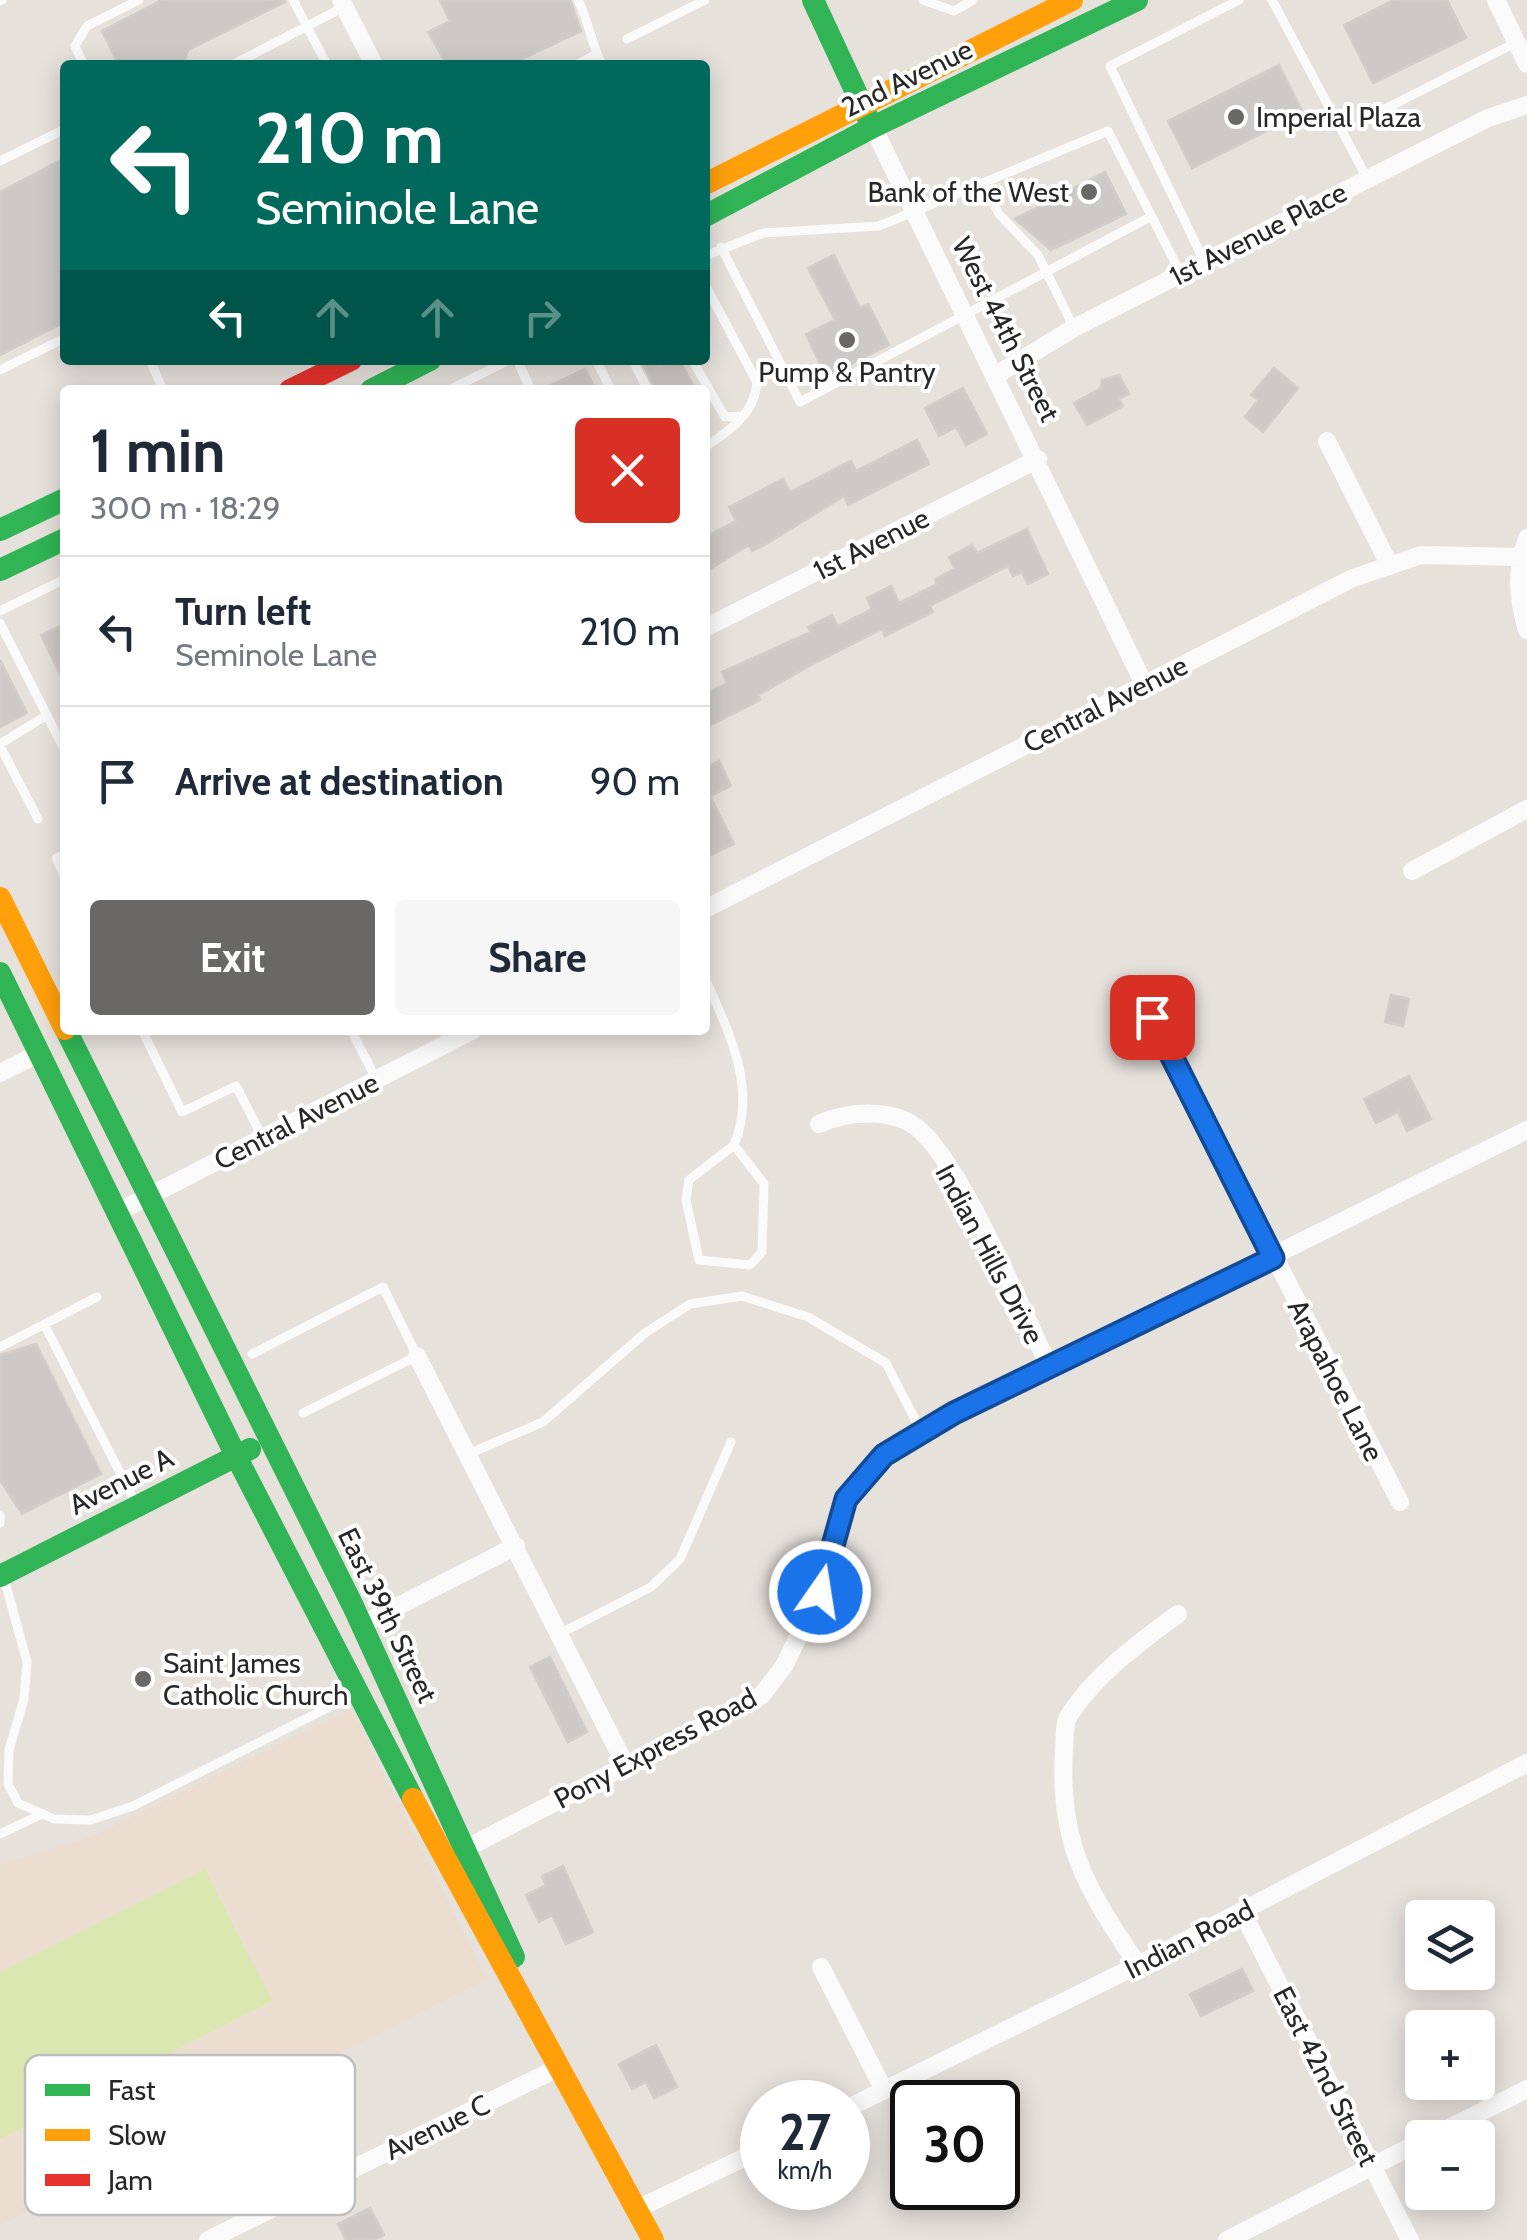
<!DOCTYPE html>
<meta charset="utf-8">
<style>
:root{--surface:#fff;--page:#f6f6f7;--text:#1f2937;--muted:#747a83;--line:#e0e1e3;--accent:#6a6866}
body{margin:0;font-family:Cabin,sans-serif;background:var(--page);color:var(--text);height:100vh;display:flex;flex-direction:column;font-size:38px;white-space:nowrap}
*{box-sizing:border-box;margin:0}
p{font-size:32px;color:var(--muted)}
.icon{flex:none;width:55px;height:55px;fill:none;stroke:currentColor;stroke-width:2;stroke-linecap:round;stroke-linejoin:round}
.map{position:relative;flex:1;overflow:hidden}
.sheet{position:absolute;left:60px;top:385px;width:650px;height:650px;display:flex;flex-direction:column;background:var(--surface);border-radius:10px;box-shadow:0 5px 25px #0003}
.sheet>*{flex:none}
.top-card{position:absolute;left:60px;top:60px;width:650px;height:305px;border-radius:10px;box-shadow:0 5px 25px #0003;background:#00695c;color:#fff;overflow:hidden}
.fabs{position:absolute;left:1405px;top:1900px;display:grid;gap:20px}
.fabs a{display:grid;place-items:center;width:90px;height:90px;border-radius:10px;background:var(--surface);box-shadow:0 5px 25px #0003;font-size:50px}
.speed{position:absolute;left:740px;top:2080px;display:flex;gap:20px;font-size:50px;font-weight:700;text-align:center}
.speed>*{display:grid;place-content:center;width:130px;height:130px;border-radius:50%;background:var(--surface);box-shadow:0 5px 25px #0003;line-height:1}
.speed small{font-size:25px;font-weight:400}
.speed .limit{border:5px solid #111;border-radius:15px;background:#fff;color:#111}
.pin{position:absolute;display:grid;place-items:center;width:85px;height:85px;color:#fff;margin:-42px;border-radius:20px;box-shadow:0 5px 15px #0006}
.me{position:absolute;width:110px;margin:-55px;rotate:13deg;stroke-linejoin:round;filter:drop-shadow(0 0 8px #0008)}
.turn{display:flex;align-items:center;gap:35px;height:210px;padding:0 30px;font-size:45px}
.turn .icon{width:130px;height:130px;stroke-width:2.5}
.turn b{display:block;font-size:70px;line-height:85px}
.lanes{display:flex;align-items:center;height:95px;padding:0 30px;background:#0003;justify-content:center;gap:50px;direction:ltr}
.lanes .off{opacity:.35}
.round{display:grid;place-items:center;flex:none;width:105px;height:105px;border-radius:10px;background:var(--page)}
.headline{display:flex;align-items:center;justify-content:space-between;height:170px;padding:0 30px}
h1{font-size:60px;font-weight:700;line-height:75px}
.action{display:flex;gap:20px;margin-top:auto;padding:20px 30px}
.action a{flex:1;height:115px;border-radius:10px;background:var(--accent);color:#fff;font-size:40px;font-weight:700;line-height:115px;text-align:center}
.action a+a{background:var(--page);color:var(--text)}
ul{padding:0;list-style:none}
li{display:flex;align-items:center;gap:30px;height:150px;padding:0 30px;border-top:2px solid var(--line)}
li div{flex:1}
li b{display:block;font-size:38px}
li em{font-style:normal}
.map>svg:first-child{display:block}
.education{fill:#ebded0}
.pitch{fill:#dbe7b1}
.building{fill:#cdc9c6;stroke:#d2cdc8;stroke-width:2.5}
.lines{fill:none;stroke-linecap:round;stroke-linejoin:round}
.lane{stroke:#fbfafa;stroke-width:9}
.street{stroke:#fbfafa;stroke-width:18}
.fast{stroke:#30b455;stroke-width:22}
.slow{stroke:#ff9f0a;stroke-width:22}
.jam{stroke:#e5322d;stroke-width:22}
.route-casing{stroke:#114b97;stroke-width:25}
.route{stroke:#1a73e8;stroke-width:18}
.poi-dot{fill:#6a6866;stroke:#fff;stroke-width:4}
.labels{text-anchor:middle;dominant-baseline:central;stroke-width:8;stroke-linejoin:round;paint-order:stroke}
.street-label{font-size:28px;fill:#272727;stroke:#fff}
.poi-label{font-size:28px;fill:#272727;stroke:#fff;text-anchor:start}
.key{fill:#fff;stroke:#bebebe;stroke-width:2.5}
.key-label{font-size:28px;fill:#272727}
</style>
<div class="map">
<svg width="1527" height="2240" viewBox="0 0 1527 2240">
<rect width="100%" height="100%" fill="#e7e1dc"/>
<path class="education" d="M 351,1709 L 487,1979 L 0,2225 L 0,1865 L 98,1834 Z"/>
<path class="pitch" d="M 205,1869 L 272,2001 L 0,2139 L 0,1972 Z"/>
<path class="building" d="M 162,0 L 285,0 L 285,2 L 188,50 L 183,65 L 119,65 L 102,31 Z
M 440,0 L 570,0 L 581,31 L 509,65 L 447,65 L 428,32 L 450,21 Z
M 1394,0 L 1447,0 L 1466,38 L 1373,83 L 1344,25 Z
M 1279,65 L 1303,113 L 1192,168 L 1168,121 Z
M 65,158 L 65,322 L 0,355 L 0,192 Z
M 1105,172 L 1126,214 L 1051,250 L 1015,219 Z
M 834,255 L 860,308 L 868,304 L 889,345 L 826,376 L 806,334 L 835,320 L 808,268 Z
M 641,360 L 655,360 L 659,367 L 679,360 L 696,390 L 656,390 Z
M 1274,368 L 1298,388 L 1263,432 L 1245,417 L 1258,400 L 1251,395 Z
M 585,369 L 596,390 L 541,390 Z
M 1119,375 L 1129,394 L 1119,399 L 1123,406 L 1087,425 L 1074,403 L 1101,388 L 1102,380 Z
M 963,388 L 987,434 L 966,445 L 956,427 L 939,436 L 925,408 Z
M 917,440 L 929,464 L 848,505 L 844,496 L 768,543 L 752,551 L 749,545 L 705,572 L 705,537 L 736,521 L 729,507 L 783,479 L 790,492 L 851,461 L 856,471 Z
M 1027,529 L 1048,574 L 1028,584 L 1022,572 L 1013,576 L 1008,566 L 930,606 L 933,612 L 885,636 L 882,629 L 811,665 L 758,695 L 760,700 L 705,728 L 705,694 L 727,683 L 722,672 L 811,632 L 808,627 L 832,615 L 838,626 L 872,609 L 867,598 L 891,586 L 899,603 L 937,584 L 935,579 L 955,569 L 949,557 L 972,545 L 977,553 Z
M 65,624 L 65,684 L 41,635 Z
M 0,660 L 27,713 L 0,727 Z
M 719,761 L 731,786 L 710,796 L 734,844 L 705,858 L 705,768 Z
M 1391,995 L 1409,999 L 1403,1026 L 1385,1022 Z
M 1409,1076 L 1431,1119 L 1407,1131 L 1398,1112 L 1376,1123 L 1364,1099 Z
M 36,1344 L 101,1474 L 22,1514 L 0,1480 L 0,1355 Z
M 550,1657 L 587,1732 L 568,1742 L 530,1667 Z
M 563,1866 L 593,1932 L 566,1944 L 552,1915 L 539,1922 L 526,1895 L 546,1885 L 542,1876 Z
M 1242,1969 L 1253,1991 L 1201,2016 L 1190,1994 Z
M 656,2045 L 677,2087 L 654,2098 L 646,2082 L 632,2089 L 619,2064 Z
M 370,2208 L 384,2235 L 373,2240 L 346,2240 L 338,2224 Z"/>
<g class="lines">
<path class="lane" d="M 293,0 L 327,65
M 578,0 C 589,22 591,43 602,65
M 923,0 L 954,11 L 973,0
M 1272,0 L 1367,178
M 0,1 L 2,0
M 627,39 L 705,0
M 84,65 L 75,46 L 87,26 L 139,0
M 232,65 L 344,7
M 576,65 L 597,54
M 1369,117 L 1517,42
M 0,161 L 65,129
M 983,184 L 999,214 L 1038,255 L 1074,328
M 721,247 L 800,402 L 1150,217
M 705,256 L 763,233 L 879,226 L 1108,131 L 1181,274
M 1204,261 L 1110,66 L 1239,0
M 705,285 L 757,382 C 755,414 730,430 705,447
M 150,360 L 163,390
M 517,360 L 531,390
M 529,360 L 535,360
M 596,360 L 611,390
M 632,360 L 648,390
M 692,360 L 725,417 L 743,416
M 0,370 L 65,338
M 449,390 L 509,360
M 0,611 L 65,579
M 0,623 L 65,751
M 0,744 L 47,715
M 0,746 L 38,819
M 65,854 L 56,858 L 65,877
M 705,978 C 728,1031 758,1087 734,1145
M 142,1030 L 182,1112 L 236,1086 L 263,1138
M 351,1030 L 376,1079
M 734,1145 L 764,1184 L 762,1252 L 750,1265 L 699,1260 L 686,1200 L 689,1180 Z
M 44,1324 L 136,1504
M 0,1347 L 97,1297
M 252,1354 L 383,1287 L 417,1356 L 303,1413
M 468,1454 L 543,1422 L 645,1333 L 690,1304 L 742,1296 L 808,1317 L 886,1363 L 922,1433
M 0,1515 L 0,1523
M 4,1578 L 27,1662 L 24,1699 L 9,1750 L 8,1784 L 18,1803 L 54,1819 L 91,1820 L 133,1806 L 357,1693
M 559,1634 L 651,1587 L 680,1559 L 731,1442
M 0,1834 L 42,1814"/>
<path class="street" d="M 341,0 L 374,65
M 1496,0 L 1527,64
M 873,127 L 1144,684
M 996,375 L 1074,328 L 1488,118 L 1527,105
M 1327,441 L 1390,566
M 1527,538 C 1516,571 1517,597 1527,630
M 705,628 L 1038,459
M 1412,871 L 1527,809
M 705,909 L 1353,578 L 1421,555 L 1521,557
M 1134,983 L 1400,1502
M 0,1073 L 40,1053
M 819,1124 C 848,1111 895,1107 921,1131 C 966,1174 1020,1307 1050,1368
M 118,1212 L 473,1030
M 417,1356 L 625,1764
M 361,1625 L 516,1546
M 467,1848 L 762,1695 L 784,1666 L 820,1592 L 846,1499 L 884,1455 L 955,1413 L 1527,1130
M 1242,1912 L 1410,2240
M 1138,1965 C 1088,1891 1058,1845 1064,1751 C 1065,1740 1063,1723 1070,1714 C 1097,1673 1139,1643 1178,1614
M 821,1967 L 884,2090
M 848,2108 L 1138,1965 L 1527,1763
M 1429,2138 L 1527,2089
M 637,2209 L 762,2149
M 208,2240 L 560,2067
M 1227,2240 L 1422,2141"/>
<path class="fast" d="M 813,0 L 868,118
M 705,216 L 873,127 L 1137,0
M 371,390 L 430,360
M 0,530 L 65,499
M 0,570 L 65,539
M 0,973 L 236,1456 L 413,1799
M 66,1030 L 353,1606 L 514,1957
M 0,1576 L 250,1449"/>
<path class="slow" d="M 705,184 L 1072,0
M 0,898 L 65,1029
M 413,1799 L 653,2240"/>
<path class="jam" d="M 290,390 L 351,360"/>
</g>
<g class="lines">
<g class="route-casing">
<path id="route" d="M 820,1592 L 846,1499 L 884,1455 L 954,1413 L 1273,1258 L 1152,1017"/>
</g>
<use href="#route" class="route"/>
</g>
<g class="poi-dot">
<circle cx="1236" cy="117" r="10"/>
<circle cx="1089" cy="192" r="10"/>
<circle cx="847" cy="340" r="10"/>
<circle cx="143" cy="1679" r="10"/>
</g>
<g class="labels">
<g class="street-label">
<text transform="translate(907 78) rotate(-26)">2nd Avenue</text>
<text transform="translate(1258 234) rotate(-27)">1st Avenue Place</text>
<text transform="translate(1006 329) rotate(63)">West 44th Street</text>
<text transform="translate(871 544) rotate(-27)">1st Avenue</text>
<text transform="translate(1105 704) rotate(-27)">Central Avenue</text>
<text transform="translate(296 1121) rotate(-27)">Central Avenue</text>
<text transform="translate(990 1254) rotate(62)">Indian Hills Drive</text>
<text transform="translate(1336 1380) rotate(63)">Arapahoe Lane</text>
<text transform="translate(121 1481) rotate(-27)">Avenue A</text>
<text transform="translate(388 1615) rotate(64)">East 39th Street</text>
<text transform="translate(655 1748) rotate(-28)">Pony Express Road</text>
<text transform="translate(1189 1939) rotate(-27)">Indian Road</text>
<text transform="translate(1326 2076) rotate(63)">East 42nd Street</text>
<text transform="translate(437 2127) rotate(-26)">Avenue C</text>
</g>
<g class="poi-label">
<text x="1256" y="117">Imperial Plaza</text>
<text x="1069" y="192" text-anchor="end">Bank of the West</text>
<text x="847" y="372" text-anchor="middle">Pump &amp; Pantry</text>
<text x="163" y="1663">Saint James<tspan x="163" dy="32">Catholic Church</tspan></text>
</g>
</g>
<rect x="25" y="2055" width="330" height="160" rx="15" class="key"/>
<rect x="45" y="2084" width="45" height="12" fill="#30b455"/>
<rect x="45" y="2129" width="45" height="12" fill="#ff9f0a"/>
<rect x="45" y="2174" width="45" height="12" fill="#e5322d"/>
<g class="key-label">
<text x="108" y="2100">Fast</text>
<text x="108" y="2145">Slow</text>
<text x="108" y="2190">Jam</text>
</g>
</svg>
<div class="fabs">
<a><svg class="icon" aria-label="layers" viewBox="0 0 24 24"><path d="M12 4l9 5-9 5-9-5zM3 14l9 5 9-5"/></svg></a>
<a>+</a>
<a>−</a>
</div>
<div class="speed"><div>27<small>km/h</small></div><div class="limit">30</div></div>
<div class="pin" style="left:1152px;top:1017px;background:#d93025"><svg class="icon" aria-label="arrive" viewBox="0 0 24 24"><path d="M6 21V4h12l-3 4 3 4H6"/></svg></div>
<svg class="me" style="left:820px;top:1592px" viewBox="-20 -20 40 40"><circle r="17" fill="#1a73e8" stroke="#fff" stroke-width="3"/><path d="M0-11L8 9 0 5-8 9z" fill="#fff"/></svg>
<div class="top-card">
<div class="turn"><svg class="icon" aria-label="left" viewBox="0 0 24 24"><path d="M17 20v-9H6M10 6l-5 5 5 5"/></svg><div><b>210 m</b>Seminole Lane</div></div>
<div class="lanes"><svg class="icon" aria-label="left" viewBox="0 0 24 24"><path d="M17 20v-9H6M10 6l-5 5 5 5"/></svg><svg class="icon off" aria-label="ahead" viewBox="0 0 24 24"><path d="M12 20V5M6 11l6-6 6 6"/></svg><svg class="icon off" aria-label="ahead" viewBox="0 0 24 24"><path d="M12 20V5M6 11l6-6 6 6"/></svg><svg class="icon off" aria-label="right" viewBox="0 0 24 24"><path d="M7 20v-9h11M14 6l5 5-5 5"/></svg></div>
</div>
<section class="sheet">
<div class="headline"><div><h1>1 min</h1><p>300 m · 18:29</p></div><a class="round" style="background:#d93025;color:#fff"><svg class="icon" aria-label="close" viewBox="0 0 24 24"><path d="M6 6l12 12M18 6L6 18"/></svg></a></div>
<ul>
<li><svg class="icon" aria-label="left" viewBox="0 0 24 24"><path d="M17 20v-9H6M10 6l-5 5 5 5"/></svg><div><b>Turn left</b><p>Seminole Lane</p></div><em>210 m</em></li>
<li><svg class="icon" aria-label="arrive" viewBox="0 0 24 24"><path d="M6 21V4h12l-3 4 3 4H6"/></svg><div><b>Arrive at destination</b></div><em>90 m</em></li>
</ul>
<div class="action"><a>Exit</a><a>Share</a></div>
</section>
</div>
